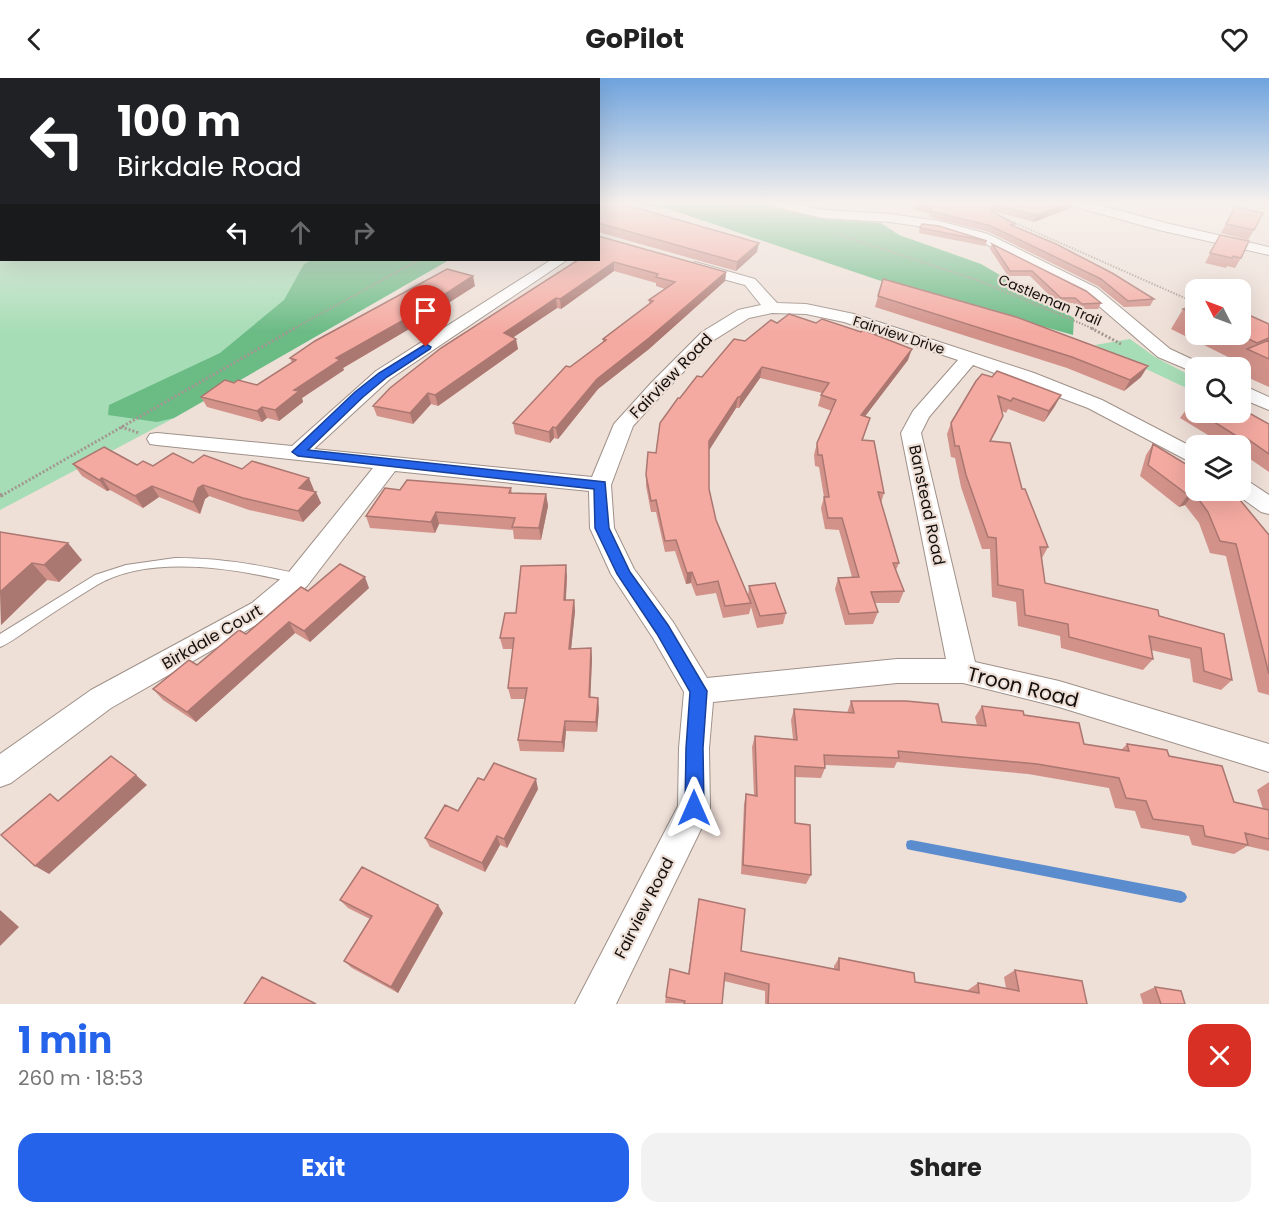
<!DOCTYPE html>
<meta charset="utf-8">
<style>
:root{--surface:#fff;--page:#f2f2f2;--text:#222;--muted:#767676;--accent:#2563eb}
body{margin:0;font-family:Poppins,sans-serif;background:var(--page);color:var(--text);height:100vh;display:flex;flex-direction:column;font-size:22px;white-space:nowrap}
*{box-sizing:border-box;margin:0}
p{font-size:20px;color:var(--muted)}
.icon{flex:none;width:33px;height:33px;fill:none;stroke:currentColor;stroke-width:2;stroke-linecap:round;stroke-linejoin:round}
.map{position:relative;height:926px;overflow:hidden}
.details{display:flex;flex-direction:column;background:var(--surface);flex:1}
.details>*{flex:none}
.hud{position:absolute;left:0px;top:0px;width:600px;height:183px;box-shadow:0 6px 24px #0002;background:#202124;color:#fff;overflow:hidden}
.needle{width:39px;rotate:312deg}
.fabs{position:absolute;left:1185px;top:201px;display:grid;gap:12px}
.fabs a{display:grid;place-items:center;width:66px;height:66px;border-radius:12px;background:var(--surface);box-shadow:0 6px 24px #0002;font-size:30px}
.pin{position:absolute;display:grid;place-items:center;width:51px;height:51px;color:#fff;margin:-62px -26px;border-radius:50% 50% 50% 0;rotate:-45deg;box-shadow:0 0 6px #0007}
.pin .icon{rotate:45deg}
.me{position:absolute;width:66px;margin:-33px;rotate:0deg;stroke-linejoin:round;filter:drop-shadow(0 0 4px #0008)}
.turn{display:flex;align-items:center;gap:21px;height:126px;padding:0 18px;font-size:27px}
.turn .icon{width:78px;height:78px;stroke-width:2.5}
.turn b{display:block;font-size:42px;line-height:51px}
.lanes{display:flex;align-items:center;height:57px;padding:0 18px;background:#0003;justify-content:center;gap:30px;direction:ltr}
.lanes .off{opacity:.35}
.round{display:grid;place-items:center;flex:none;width:63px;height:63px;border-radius:18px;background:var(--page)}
.summary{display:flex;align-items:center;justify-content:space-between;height:102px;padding:0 18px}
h1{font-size:36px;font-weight:700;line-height:45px;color:var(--accent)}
.primary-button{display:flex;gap:12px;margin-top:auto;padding:12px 18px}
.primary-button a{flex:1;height:69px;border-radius:18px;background:var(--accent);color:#fff;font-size:24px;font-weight:700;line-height:69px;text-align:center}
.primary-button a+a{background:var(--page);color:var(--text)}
header{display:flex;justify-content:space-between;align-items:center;height:78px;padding:0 18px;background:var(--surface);font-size:27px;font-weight:700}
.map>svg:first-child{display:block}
.green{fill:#a7ddb6}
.forest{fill:#6bbb85}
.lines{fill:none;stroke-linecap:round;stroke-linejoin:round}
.stream{fill:#5b8dce;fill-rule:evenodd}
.lane-casing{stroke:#9f9189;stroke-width:2}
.street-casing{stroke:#9f9189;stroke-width:2}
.path-far2{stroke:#a29790;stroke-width:2;stroke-dasharray:1.5 1.5;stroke-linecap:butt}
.path-far1{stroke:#a29790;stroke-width:3;stroke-dasharray:2 2;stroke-linecap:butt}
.path{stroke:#a29790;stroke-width:4;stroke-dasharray:3 3;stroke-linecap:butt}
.lane{fill:#fff;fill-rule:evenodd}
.street{fill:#fff;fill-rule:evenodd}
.wall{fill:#d2928a}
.shaded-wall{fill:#ab7771}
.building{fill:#f4aaa1;stroke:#ab7771;stroke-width:1.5}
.route{fill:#2563eb;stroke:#184099;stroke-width:1.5}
.labels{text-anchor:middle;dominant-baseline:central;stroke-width:4.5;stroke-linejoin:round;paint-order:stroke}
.far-street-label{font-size:14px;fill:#140f0c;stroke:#eedfd7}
.street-label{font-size:16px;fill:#140f0c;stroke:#eedfd7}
.near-street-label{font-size:20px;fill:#140f0c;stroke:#eedfd7}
</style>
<header><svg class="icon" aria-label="back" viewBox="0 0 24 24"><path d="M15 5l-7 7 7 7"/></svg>GoPilot<svg class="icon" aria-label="heart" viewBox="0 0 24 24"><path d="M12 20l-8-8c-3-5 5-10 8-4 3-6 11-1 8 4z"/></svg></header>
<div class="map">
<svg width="1269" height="926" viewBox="0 0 1269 926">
<rect width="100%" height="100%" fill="#eedfd7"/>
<path class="green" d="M 0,124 L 2,182 L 449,182 L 174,340 L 0,432 Z
M 1130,261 L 1155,279 L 1195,300 L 1195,314 L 1095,267 Z"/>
<path class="forest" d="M 630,124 L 757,124 L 821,141 L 881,145 L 899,157 L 981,186 L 1074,240 L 1073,257 L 878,202 L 672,132 Z
M 312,182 L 449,182 L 174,340 L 157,344 L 108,337 L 109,327 L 220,275 L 284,222 L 304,186 Z"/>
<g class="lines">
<path class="stream" d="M 911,762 L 1181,813 L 1185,815 L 1187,819 L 1185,823 L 1181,825 L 911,772 L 907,771 L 906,767 L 907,763 Z"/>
<g class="lane-casing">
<path id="lane" d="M 175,480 C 217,480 257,486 298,496 L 302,498 L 304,501 L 302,504 L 298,506 C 241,491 150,475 97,507 C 76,520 55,533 35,547 C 24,554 12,564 0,569 L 0,556 L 95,497 L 126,487 Z"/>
</g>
<g class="street-casing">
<path id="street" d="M 765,124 L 788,124 L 823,132 L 890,136 L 939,143 L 988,156 L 1097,210 L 1170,271 L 1202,286 L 1205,290 L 1196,290 L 1196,295 L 1158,279 L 1085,216 L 978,162 L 938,151 L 890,144 L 823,140 L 766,127 Z
M 1067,124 L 1088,124 L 1166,145 L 1269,169 L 1269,177 L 1159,152 L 1068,127 Z
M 551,182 L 567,182 L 390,301 L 314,371 L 592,399 L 614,346 L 652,304 L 702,254 L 738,232 L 761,227 L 745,207 L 690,192 L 687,189 L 695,184 L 755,201 L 777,225 L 806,226 L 854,236 L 1034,295 L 1102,322 L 1196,371 L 1196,387 L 1088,330 L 973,287 L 929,339 L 921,355 L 975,584 L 1059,603 L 1269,666 L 1269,694 L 1059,629 L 963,605 L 897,605 L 713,624 L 709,670 L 710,730 L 706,741 L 616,926 L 575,926 L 678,728 L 679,670 L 684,614 L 653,560 L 611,496 L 590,450 L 589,413 L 395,393 L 307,508 L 270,539 L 111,630 L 11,705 L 0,709 L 0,676 L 91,612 L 252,525 L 289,494 L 373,390 L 157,367 L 150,366 L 147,361 L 150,356 L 157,355 L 292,368 L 376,293 ZM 772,235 L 806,236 L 844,244 L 958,282 L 913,333 L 901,355 L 946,581 L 897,581 L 707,600 L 673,544 L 634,491 L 614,450 L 611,407 L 633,348 L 666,312 L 714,262 L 749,240 Z
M 1240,306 L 1269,319 L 1269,332 L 1240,320 Z
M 1240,401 L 1248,403 L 1269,417 L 1269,436 L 1261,434 L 1232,413 L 1240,412 Z"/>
</g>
<path class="path-far2" d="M 717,124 L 758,134
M 995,136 L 1196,225
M 834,155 L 980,203 L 1094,251
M 293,251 L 419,182"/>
<path class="path-far1" d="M 1091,250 L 1121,266
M 121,349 L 139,355
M 1,418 L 295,250"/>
<path class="path" d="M 0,418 L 3,416"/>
<use href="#lane" class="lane"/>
<use href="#street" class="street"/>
</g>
<path class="wall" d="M 598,124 L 757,174 L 736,193 L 598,154 Z
M 813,124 L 828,124 L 823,127 Z
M 920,124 L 1070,130 L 1034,144 L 992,133 L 1014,149 L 1154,221 L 1150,228 L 1124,229 L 1098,208 L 989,154 L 929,139 L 930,136 L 913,132 L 915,126 Z
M 1235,129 L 1254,152 L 1248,162 L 1221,155 Z
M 920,150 L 987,163 L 985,168 L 919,155 Z
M 1220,157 L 1241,180 L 1235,190 L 1227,188 L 1226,190 L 1205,185 Z
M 992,166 L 1101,225 L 1098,231 L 1080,231 L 1073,225 L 1058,226 L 1030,198 L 1008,198 L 990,171 Z
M 569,182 L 598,182 L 726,194 L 725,203 L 649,271 L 598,311 L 558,361 L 554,360 L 550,365 L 515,356 L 513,345 L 570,289 L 603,265 L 603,261 L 649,226 L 649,222 L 665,211 L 656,208 L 656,205 L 614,193 L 561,231 L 557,230 L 513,259 L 518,271 L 438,328 L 431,326 L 413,346 L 377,338 L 373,328 L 575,183 Z
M 883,201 L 1141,299 L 1124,313 L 1067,290 L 875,229 Z
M 475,208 L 442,229 L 443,231 L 343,290 L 344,292 L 302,320 L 303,324 L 279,343 L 267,340 L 262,344 L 207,329 L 201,319 L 234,305 L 257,307 L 292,285 L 290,280 Z
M 1196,226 L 1196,256 L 1205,256 L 1199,265 L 1171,251 L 1183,231 Z
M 1269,246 L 1269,309 L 1240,296 L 1240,290 L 1234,290 L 1238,284 L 1204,267 L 1211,256 L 1240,256 Z
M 745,263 L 908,282 L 865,338 L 870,340 L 863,362 L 884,415 L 881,425 L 899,485 L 896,492 L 904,513 L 899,525 L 874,525 L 878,534 L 873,546 L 845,547 L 835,511 L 838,500 L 852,499 L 839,452 L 825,451 L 821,430 L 824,419 L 819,389 L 815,388 L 814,377 L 817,365 L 832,333 L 818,328 L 821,317 L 822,315 L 760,300 L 739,330 L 736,330 L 709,372 L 709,411 L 716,442 L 748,517 L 749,508 L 786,535 L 783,546 L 757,550 L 751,529 L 749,536 L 723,540 L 716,515 L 696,518 L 691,505 L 686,506 L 675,473 L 665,474 L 656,434 L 651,434 L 646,408 L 646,397 L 680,320 L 702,299 Z
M 976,303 L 1055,328 L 1044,344 L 1008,331 L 1006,335 L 1002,333 L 998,350 L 991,363 L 1022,411 L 1048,469 L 1042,480 L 1045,505 L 1224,556 L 1232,602 L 1221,612 L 1193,604 L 1190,581 L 1151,572 L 1153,581 L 1143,592 L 1061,570 L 1060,558 L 1018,548 L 1016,524 L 992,519 L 990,471 L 982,471 L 961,409 L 955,380 L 951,379 L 947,356 L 951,345 Z
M 1196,325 L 1196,334 L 1240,334 L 1269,346 L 1269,394 L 1240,374 L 1240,368 L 1226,368 L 1180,340 L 1188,329 Z
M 1153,366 L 1269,457 L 1269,617 L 1258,614 L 1226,478 L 1210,475 L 1199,445 L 1185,427 L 1179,429 L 1140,398 L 1146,377 Z
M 193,385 L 242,391 L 314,412 L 313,413 L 321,425 L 303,444 L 249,432 L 209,418 L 205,421 L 200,436 L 159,419 L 143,430 L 110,412 L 107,413 L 82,398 L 73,386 L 153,388 Z
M 511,410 L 512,415 L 546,416 L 548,428 L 541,462 L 514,461 L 513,452 L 439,446 L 435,455 L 370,450 L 366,438 L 400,412 Z
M 0,454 L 82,482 L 59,504 L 47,502 L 1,547 Z
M 567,498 L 566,522 L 574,522 L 575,533 L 571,571 L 591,570 L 592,581 L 590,619 L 599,630 L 597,654 L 566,653 L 564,674 L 520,673 L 518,662 L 525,621 L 511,621 L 508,610 L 513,571 L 503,571 L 500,560 L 516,535 Z
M 369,510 L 310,564 L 295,555 L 196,644 L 163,622 L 153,611 L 197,587 L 246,556 Z
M 851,623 L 942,644 L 977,647 L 975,639 L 982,628 L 1024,637 L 1084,666 L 1121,672 L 1127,666 L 1169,678 L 1234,724 L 1263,731 L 1257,712 L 1269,704 L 1269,773 L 1247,768 L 1234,776 L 1192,767 L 1189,758 L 1141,750 L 1135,733 L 1115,730 L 1109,710 L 1028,696 L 897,684 L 894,690 L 825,687 L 825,690 L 821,700 L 795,699 L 795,745 L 811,797 L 806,806 L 741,796 L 744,726 L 746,716 L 754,717 L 752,669 L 755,658 L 793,661 L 791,642 L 794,631 L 847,635 Z
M 484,702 L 538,711 L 507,770 L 500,767 L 485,794 L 430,769 L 425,760 L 458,733 Z
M 699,821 L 741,873 L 834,891 L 834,888 L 839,880 L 915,904 L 968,913 L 968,912 L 978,905 L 1006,910 L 1004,899 L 1015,892 L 1087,926 L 765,926 L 765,913 L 724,903 L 722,926 L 665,925 L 670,891 L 688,896 Z
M 340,822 L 443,835 L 398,915 L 352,890 L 344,883 L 370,841 L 348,830 Z
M 1155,909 L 1185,926 L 1143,926 L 1140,916 Z"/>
<path class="shaded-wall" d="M 1073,124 L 1070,130 L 1034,144 L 1037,137 Z
M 759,165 L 757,174 L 736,193 L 737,184 Z
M 614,184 L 614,193 L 561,231 L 560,221 Z
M 726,194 L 725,203 L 649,271 L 598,311 L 558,361 L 556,350 L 597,301 Z
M 473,198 L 475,208 L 442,229 L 443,231 L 343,290 L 344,292 L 302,320 L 303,324 L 279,343 L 275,332 L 294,312 L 336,280 L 439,220 Z
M 556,220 L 557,230 L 505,265 L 504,255 Z
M 516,261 L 518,271 L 438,328 L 435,317 Z
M 912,271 L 908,282 L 857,349 L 861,337 Z
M 1148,288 L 1141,299 L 1124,313 L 1130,302 Z
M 762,289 L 760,300 L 739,330 L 740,319 Z
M 428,315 L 431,326 L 413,346 L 410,335 Z
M 1061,317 L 1055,328 L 1044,344 L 1049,333 Z
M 738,319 L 736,330 L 708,374 L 709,363 Z
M 262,329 L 267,340 L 262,344 L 257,333 Z
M 553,349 L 554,360 L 550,365 L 549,354 Z
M 1246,360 L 1240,368 L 1239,368 L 1243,362 Z
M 102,400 L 110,412 L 107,413 L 99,402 Z
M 309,400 L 314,412 L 304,421 L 299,410 Z
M 203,407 L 209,418 L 205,421 L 200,436 L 193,424 L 198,410 Z
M 152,408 L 159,419 L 143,430 L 135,418 Z
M 316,414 L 321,425 L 303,444 L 298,433 Z
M 1194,415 L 1185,427 L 1179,429 L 1188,417 Z
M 546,416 L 548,428 L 541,462 L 539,450 Z
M 436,434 L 439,446 L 435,455 L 431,444 Z
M 68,465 L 82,482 L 59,504 L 44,487 Z
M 32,485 L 47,502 L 1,547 L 0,514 Z
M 566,487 L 567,498 L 565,533 L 564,522 Z
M 692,494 L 691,505 L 686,506 L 687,495 Z
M 365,499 L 369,510 L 310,564 L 304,553 Z
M 574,522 L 575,533 L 570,582 L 569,571 Z
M 289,544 L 295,555 L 196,644 L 187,634 Z
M 591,570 L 592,581 L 590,630 L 589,619 Z
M 598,620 L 599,630 L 597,654 L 596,644 Z
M 565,643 L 566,653 L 564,674 L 562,664 Z
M 136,697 L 147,707 L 49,796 L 35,788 Z
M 536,701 L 538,711 L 507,770 L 504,761 Z
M 497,758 L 500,767 L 485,794 L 482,785 Z
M 438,827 L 443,835 L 398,915 L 391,909 Z
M 0,832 L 19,849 L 0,868 Z"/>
<path class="building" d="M 598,124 L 614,124 L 623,126 L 759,165 L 737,184 L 598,145 Z
M 920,124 L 1072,124 L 1037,137 L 994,127 L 991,133 L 1015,146 L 1011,147 L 1056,166 L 1112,195 L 1154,221 L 1128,223 L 1101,201 L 991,148 L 930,133 L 932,130 L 915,126 Z
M 1235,129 L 1263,135 L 1254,152 L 1226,146 Z
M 922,146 L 939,148 L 987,163 L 920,150 Z
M 1220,157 L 1249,163 L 1241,180 L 1233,178 L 1232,180 L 1210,175 Z
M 598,158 L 726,194 L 649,260 L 597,301 L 556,350 L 553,349 L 549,354 L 513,345 L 566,288 L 570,289 L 606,262 L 603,261 L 653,223 L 649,222 L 675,204 L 656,199 L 658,196 L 614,184 L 560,221 L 556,220 L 504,255 L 516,261 L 435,317 L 428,315 L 410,335 L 373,328 L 390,310 L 441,270 L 578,182 L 598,182 Z
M 992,166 L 1086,213 L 1101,225 L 1082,226 L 1075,220 L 1061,220 L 1032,193 L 1010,193 Z
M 447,191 L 473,198 L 439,220 L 441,221 L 336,280 L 340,282 L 294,312 L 299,313 L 275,332 L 262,329 L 257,333 L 201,319 L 225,302 L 234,305 L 238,302 L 257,307 L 296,282 L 290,280 L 315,263 Z
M 883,201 L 1016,239 L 1148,288 L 1130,302 L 1072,279 L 878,218 Z
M 1196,226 L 1196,237 L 1183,231 Z
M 1240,233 L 1269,246 L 1269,260 L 1257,265 L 1238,256 L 1240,256 Z
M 789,236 L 816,245 L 822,241 L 861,254 L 863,252 L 912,271 L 861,337 L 870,340 L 862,362 L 874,363 L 884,415 L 878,414 L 899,485 L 893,485 L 904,513 L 871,514 L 878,534 L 849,536 L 838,500 L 859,499 L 842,440 L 828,440 L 824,419 L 829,419 L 822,377 L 818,377 L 817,365 L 836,322 L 821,317 L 829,305 L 762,289 L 740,319 L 738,319 L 709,363 L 709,411 L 716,442 L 751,525 L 725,528 L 718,503 L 697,507 L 692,494 L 687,495 L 676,462 L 665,463 L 656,422 L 651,423 L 646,397 L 648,374 L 656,375 L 660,345 L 678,320 L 680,320 L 697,298 L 702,299 L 734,261 L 745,263 L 771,242 L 777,245 Z
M 1269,262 L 1269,281 L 1247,271 Z
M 997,293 L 1061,317 L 1049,333 L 1013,320 L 1011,323 L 998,318 L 1003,338 L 990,363 L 1010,365 L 1022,411 L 1025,411 L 1048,469 L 1040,469 L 1045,505 L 1158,532 L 1159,538 L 1224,556 L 1232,602 L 1204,593 L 1201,570 L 1149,558 L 1153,581 L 1069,559 L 1068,546 L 1025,537 L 1023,512 L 998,507 L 996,460 L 988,459 L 966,397 L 959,368 L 955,368 L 951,345 L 976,303 L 982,296 L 992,299 Z
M 1196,325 L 1196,333 L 1188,329 Z
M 1240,330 L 1269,346 L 1269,376 L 1246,360 L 1243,362 L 1198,334 L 1240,334 Z
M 1153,366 L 1192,390 L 1194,389 L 1196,390 L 1196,412 L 1227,412 L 1240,422 L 1269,457 L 1269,596 L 1236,466 L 1220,463 L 1208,434 L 1194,415 L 1188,417 L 1148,387 Z
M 104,369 L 137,387 L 143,383 L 153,388 L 173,375 L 193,385 L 204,377 L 242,391 L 252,383 L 309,400 L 299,410 L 316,414 L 298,433 L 243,420 L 203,407 L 198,410 L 193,424 L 152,408 L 135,418 L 102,400 L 99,402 L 73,386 Z
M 407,402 L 511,410 L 509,415 L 546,416 L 539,450 L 512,449 L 515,440 L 436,434 L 431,444 L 366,438 L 385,410 L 400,412 Z
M 0,454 L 68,465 L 44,487 L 32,485 L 0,514 Z
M 340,486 L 365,499 L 304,553 L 289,544 L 187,634 L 153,611 L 189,582 L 197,587 L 239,552 L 246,556 L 301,509 L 308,513 Z
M 566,487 L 564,522 L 574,522 L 569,571 L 591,570 L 589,619 L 598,620 L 596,644 L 565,643 L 562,664 L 518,662 L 527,610 L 508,610 L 514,560 L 500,560 L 505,535 L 516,535 L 521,488 Z
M 775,505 L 786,535 L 760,538 L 749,508 Z
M 851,623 L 906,623 L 938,626 L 942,644 L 986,648 L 982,628 L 1023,633 L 1024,637 L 1079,645 L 1084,666 L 1129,673 L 1127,666 L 1167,672 L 1169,678 L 1222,688 L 1234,724 L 1269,732 L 1269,761 L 1245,755 L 1248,767 L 1205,758 L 1203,748 L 1153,741 L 1146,723 L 1126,720 L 1119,700 L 1037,686 L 898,673 L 899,680 L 824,677 L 825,690 L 795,688 L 795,745 L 810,747 L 811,797 L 743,787 L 746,716 L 757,718 L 755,658 L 797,662 L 794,631 L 854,635 Z
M 111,678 L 136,697 L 35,788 L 1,757 L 50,716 L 58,723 Z
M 494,685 L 536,701 L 504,761 L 497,758 L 482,785 L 425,760 L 445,727 L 458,733 L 478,700 L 484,702 Z
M 362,789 L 438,827 L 391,909 L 344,883 L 372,838 L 340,822 Z
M 699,821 L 745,831 L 741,873 L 839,892 L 839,880 L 914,895 L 915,904 L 979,915 L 978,905 L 1019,913 L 1015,892 L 1082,903 L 1087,926 L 768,926 L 769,906 L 725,895 L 722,926 L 684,926 L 685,923 L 666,919 L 670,891 L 689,896 Z
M 262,899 L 316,926 L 244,926 Z
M 1155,909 L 1181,913 L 1185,926 L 1161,926 Z"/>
<linearGradient id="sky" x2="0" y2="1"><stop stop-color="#6fa4de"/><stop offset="0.49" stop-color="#f7f1ed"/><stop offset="1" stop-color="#f7f1ed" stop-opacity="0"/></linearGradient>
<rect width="1269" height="254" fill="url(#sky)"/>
<path class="route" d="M 426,266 L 431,269 L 430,271 L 387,299 L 363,319 L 308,372 L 605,404 L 609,450 L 630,494 L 668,547 L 707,613 L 703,670 L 704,730 L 701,737 L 694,739 L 688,737 L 685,730 L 686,670 L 690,614 L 657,556 L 617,496 L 595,450 L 594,411 L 298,378 L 292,374 L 355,314 L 379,295 Z"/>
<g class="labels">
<g class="far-street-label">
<text transform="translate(1050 222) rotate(23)">Castleman Trail</text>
<text transform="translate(899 257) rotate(18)">Fairview Drive</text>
</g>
<g class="street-label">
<text transform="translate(671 298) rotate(-46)">Fairview Road</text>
<text transform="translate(927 427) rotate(78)">Banstead Road</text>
<text transform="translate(212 559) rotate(-30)">Birkdale Court</text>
<text transform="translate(644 830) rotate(-63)">Fairview Road</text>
</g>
<g class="near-street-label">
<text transform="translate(1023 609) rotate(14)">Troon Road</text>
</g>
</g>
</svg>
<div class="fabs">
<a><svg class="needle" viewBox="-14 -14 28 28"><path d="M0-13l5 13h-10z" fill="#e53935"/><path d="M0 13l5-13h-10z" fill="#767676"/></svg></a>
<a><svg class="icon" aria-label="search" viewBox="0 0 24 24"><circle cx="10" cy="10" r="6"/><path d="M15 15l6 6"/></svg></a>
<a><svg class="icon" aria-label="layers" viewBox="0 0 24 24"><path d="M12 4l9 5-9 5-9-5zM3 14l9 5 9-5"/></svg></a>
</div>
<div class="pin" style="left:426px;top:269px;background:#d93025"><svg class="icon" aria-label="arrive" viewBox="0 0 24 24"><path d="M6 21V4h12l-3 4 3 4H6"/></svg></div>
<svg class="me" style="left:694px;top:730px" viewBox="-20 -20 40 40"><path d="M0-17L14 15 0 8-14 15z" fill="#2563eb" stroke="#fff" stroke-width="4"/></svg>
<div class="hud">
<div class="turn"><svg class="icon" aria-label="left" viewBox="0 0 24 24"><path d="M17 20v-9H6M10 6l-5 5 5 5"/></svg><div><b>100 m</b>Birkdale Road</div></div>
<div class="lanes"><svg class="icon" aria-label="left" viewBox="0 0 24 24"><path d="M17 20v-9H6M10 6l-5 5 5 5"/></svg><svg class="icon off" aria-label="ahead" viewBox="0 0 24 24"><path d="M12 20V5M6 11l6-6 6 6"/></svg><svg class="icon off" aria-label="right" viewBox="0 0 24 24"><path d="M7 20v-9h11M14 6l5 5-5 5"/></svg></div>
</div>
</div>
<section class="details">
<div class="summary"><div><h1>1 min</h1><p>260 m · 18:53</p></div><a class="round" style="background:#d93025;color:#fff"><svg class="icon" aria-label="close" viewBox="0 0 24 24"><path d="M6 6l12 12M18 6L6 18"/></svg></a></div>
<div class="primary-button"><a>Exit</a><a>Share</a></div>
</section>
